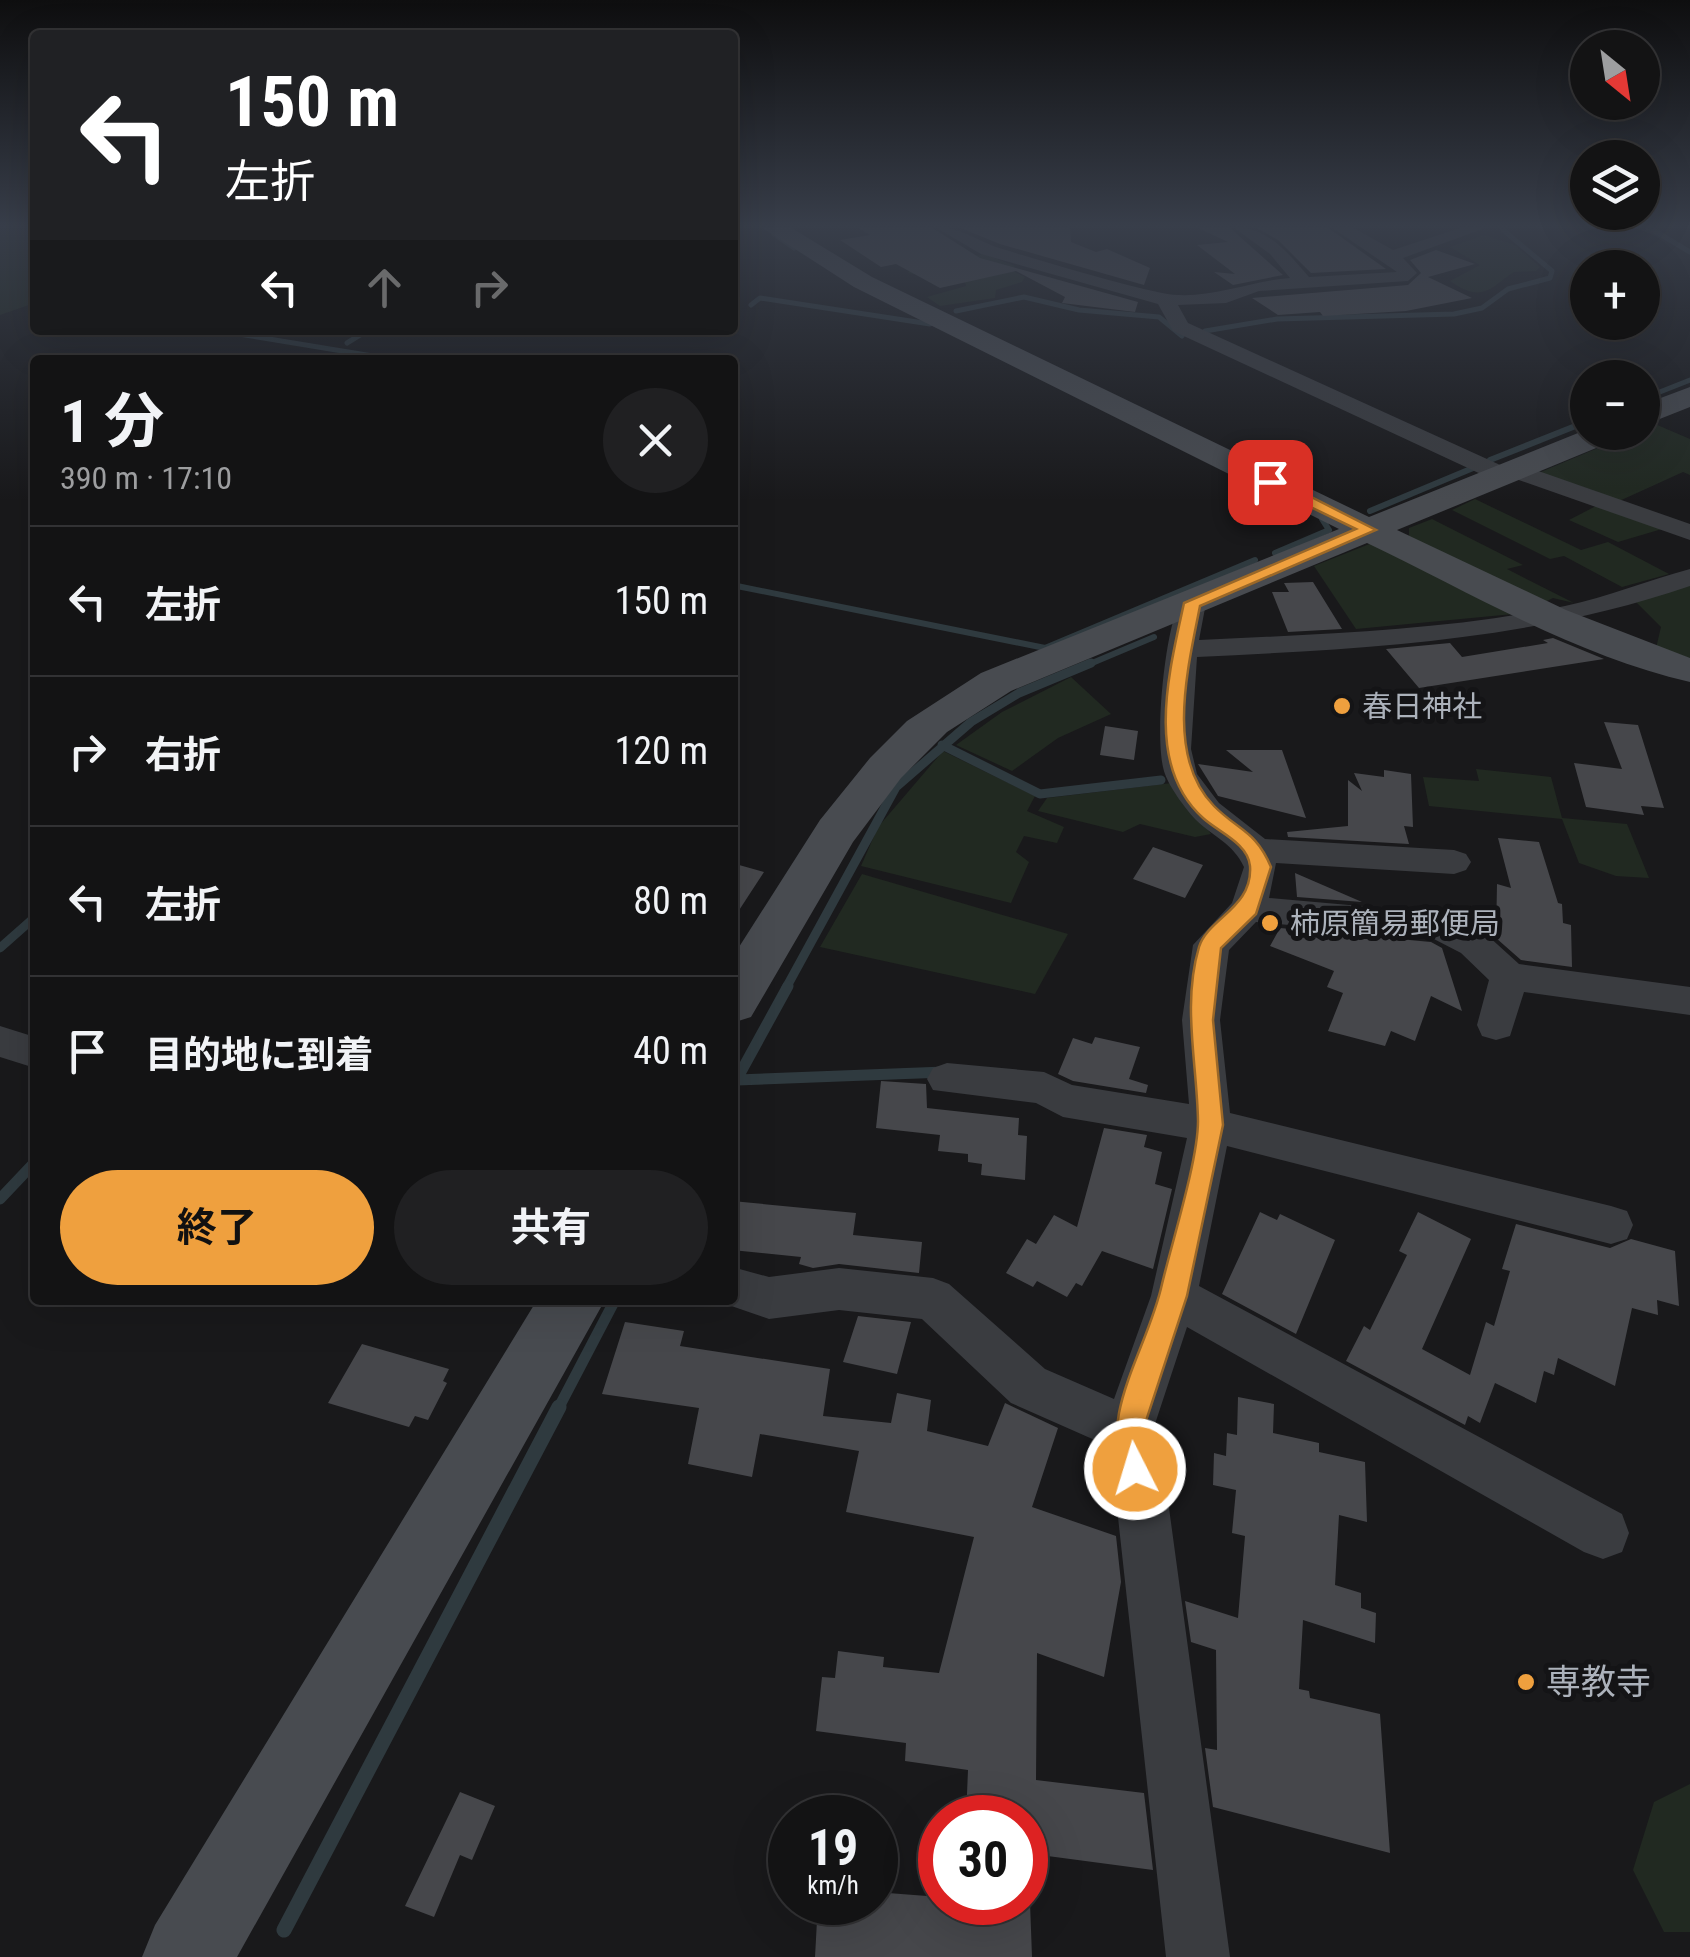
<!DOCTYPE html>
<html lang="ja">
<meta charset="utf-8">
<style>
:root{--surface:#131314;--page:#202022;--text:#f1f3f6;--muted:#9d9ea0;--line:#323234;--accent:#efa03e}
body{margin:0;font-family:"Roboto Condensed","Noto Sans JP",sans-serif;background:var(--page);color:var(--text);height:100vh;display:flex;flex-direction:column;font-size:38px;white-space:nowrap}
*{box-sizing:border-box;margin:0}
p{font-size:32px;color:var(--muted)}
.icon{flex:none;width:55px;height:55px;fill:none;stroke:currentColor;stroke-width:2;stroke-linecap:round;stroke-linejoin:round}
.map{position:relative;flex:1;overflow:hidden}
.side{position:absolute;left:30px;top:355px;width:708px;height:950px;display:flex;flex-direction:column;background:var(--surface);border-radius:10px;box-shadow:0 10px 40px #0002,0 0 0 2px var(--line)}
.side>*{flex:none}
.top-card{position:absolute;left:30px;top:30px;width:708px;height:305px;border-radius:10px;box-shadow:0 10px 40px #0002,0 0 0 2px var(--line);background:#202124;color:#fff;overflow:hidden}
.needle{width:65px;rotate:150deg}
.buttons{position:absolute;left:1570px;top:30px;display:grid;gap:20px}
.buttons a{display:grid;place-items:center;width:90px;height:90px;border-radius:50%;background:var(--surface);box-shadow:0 10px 40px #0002,0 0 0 2px var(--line);font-size:50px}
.speed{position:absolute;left:768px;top:1795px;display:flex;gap:20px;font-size:50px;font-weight:700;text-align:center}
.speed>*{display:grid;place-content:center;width:130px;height:130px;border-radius:50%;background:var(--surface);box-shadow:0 10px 40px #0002,0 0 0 2px var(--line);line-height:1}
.speed small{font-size:25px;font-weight:400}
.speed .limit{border:15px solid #d22;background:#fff;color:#111}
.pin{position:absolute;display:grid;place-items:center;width:85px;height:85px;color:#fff;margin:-42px;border-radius:20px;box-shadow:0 5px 15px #0006}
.me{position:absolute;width:110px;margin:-55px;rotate:355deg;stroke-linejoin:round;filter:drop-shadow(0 0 8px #0008)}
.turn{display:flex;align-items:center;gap:35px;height:210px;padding:0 30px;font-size:45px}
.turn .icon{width:130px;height:130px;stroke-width:2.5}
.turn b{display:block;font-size:70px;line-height:85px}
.lanes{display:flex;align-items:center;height:95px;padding:0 30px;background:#0003;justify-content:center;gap:50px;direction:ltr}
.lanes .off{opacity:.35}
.round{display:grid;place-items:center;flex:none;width:105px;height:105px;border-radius:52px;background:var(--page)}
.summary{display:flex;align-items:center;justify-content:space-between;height:170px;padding:0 30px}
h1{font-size:60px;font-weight:700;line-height:75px}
.primary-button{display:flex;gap:20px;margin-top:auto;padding:20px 30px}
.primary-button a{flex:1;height:115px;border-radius:60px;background:var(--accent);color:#111;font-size:40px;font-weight:700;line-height:115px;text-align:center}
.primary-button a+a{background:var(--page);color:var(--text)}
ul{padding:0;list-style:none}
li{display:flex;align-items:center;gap:30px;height:150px;padding:0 30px;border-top:2px solid var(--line)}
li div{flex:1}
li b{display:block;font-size:38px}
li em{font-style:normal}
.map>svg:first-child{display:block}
.green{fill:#212921}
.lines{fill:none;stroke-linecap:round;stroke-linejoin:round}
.stream-far4{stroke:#2f3a3f;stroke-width:5}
.stream-far3{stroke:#2f3a3f;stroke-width:6}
.stream-far2{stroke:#2f3a3f;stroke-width:9}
.stream-far1{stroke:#2f3a3f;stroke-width:11}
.stream{stroke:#2f3a3f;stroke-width:15}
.building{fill:#46474b}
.street{fill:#3a3c40;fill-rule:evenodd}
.secondary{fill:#484b50;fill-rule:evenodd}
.route{fill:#efa03e;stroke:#9b6828;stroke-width:2.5}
.poi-dot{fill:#efa03e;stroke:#141416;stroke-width:4}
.labels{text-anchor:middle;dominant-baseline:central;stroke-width:10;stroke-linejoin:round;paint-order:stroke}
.poi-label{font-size:30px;fill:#acb2bb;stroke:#141416;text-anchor:start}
.near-poi-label{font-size:35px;fill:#acb2bb;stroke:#141416;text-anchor:start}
</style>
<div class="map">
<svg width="1690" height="1957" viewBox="0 0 1690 1957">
<rect width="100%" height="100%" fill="#19191b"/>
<path class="green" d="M 0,227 L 35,227 L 35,303 L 0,315 Z
M 1484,235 L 1515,245 L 1540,267 L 1536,271 L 1514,272 C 1492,286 1483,305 1450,281 L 1480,265 L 1450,247 Z
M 984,254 L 1015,266 L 1011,270 L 1025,277 L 1022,282 L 996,290 L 995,298 L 940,306 L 927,297 L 966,286 L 965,282 L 908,273 L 911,268 Z
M 1655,424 L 1690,439 L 1690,475 L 1683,472 L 1617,502 L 1536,474 Z
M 1475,499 L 1581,550 L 1608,542 L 1669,574 L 1622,587 L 1564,556 L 1550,559 L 1452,510 Z
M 1596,506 L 1662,529 L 1618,542 L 1569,520 Z
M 1432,519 L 1523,565 L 1507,569 L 1574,603 L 1553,598 L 1545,602 L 1409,537 L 1409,528 Z
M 1377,541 L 1524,613 L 1356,629 L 1314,566 Z
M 1690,582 L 1690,662 L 1656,648 L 1661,627 L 1635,601 Z
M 1071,677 L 1111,714 L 1058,738 L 1012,771 L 956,745 L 1002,712 Z
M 943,751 L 1035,796 L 1027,811 L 1064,827 L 1057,843 L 1024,836 L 1016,852 L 1029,862 L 1011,903 L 861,866 L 878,827 Z
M 1476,769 L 1551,777 L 1562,818 L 1627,824 L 1649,878 L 1616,876 L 1579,863 L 1562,819 L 1429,806 L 1423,777 L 1479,781 Z
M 1172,783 L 1211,834 L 1195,837 L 1140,824 L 1123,832 L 1038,811 L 1047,798 Z
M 862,874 L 1068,934 L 1035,994 L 820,947 Z
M 1690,1784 L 1690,1932 L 1664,1932 L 1633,1870 L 1654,1802 Z"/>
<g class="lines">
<path class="stream-far4" d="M 1648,227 L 1690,252
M 774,234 L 794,248
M 751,305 L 760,298 L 930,324
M 956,311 L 1024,297 L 1079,310 L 1159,317 L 1182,336
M 1205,331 L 1277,319 L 1454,314 L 1482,308 L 1508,289 L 1550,278 L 1552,271 L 1502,229
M 239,334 L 397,360
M 347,343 L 368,330
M 1642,399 L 1690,380"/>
<path class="stream-far3" d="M 1490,460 L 1588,421
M 1370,511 L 1473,468
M 1275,553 L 1329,530 L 1322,519
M 732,585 L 1045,648 L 1255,560
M 1085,666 L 1154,637"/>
<path class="stream-far2" d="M 942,745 L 1040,794 L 1161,780
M 0,948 L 35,917
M 786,988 L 896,787 L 971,722 L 1019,693 L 1091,663"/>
<path class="stream-far1" d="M 737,1080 L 945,1072
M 732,1088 L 788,986
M 0,1199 L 35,1162
M 558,1409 L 615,1300"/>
<path class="stream" d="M 284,1930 L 559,1407"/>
</g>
<path class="building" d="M 857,227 L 931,227 L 980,258 L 1138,302 L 1135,312 L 1062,303 L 1065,297 L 1016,271 L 940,288 L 896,264 L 881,267 L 840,240 L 870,235 Z
M 958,227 L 1070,227 L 1071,242 L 1096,252 L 1107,249 L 1150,268 L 1144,285 L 1000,244 Z
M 1196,227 L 1229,227 L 1283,275 L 1233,285 L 1214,272 L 1235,274 L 1197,245 L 1228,242 Z
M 1255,227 L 1327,227 L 1386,269 L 1311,273 L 1278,240 Z
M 1436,250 L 1475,264 L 1428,277 L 1472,298 L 1406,311 L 1323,316 L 1320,312 L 1278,315 L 1252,298 L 1408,285 L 1421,273 L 1410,260 Z
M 1313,582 L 1342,629 L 1288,632 L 1272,592 L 1289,592 L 1284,583 Z
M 1553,638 L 1604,659 L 1419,688 L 1386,649 L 1450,643 L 1462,657 L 1548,643 L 1543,640 Z
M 1604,722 L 1638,725 L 1664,808 L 1641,806 L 1644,815 L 1586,807 L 1574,763 L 1622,769 Z
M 1105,726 L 1138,731 L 1134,760 L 1100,755 Z
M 1226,750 L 1282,750 L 1306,818 L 1218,796 L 1198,764 L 1253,772 Z
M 1384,770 L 1411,774 L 1413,827 L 1404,826 L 1409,844 L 1288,837 L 1287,832 L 1348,826 L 1348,780 L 1362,791 L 1354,773 L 1384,777 Z
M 1498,838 L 1539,842 L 1558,903 L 1562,904 L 1563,923 L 1571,925 L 1572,967 L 1521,960 L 1496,938 L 1497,884 L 1511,888 Z
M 1153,847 L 1203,865 L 1185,898 L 1133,879 Z
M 732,863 L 764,872 L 732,921 Z
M 1295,873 L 1362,902 L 1297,897 Z
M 1280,928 L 1431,942 L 1442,948 L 1462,1011 L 1431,996 L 1415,1041 L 1391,1031 L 1385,1046 L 1328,1031 L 1343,993 L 1327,987 L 1334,971 L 1270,946 Z
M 1095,1037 L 1140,1047 L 1129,1079 L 1148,1085 L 1146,1093 L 1073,1081 L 1058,1074 L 1073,1038 L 1092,1044 Z
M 881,1081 L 926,1084 L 927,1108 L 1019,1118 L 1018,1135 L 1027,1136 L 1025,1180 L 981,1175 L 982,1164 L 968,1162 L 968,1154 L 938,1151 L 940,1135 L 876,1128 Z
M 1104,1128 L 1147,1135 L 1144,1147 L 1162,1152 L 1155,1184 L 1172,1189 L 1153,1269 L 1102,1251 L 1082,1286 L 1076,1283 L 1067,1297 L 1037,1281 L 1033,1287 L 1006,1273 L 1027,1239 L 1036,1244 L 1054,1215 L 1077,1227 Z
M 732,1201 L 856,1213 L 853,1235 L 922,1242 L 919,1273 L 839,1264 L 813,1268 L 799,1264 L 801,1257 L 732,1250 Z
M 1260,1212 L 1277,1220 L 1280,1214 L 1335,1240 L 1296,1334 L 1222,1294 Z
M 1418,1212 L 1471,1239 L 1422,1349 L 1470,1375 L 1486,1322 L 1494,1326 L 1510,1271 L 1502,1269 L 1516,1224 L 1610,1248 L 1631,1239 L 1675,1251 L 1679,1306 L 1657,1300 L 1658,1315 L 1632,1308 L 1615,1386 L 1558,1358 L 1554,1375 L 1544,1371 L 1536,1403 L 1495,1383 L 1480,1423 L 1468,1416 L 1465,1425 L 1346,1361 L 1364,1326 L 1370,1330 L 1407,1255 L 1399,1251 Z
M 858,1316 L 911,1322 L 897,1374 L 843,1362 Z
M 625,1322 L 684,1331 L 680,1346 L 830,1369 L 823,1416 L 891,1423 L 897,1393 L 931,1400 L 927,1431 L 988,1446 L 1005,1403 L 1058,1428 L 1032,1507 L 1116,1536 L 1121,1582 L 1104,1677 L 1037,1653 L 1036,1780 L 1144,1793 L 1153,1870 L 1025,1853 L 1025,1818 L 966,1818 L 968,1770 L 905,1761 L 906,1743 L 816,1731 L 822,1677 L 835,1678 L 838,1651 L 884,1657 L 883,1667 L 939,1673 L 974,1537 L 846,1512 L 859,1451 L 760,1434 L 752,1477 L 688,1464 L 699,1408 L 602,1394 Z
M 362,1344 L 449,1369 L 443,1381 L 447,1383 L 428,1420 L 415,1416 L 409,1427 L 328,1403 Z
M 1238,1397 L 1274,1404 L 1273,1433 L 1319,1443 L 1319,1452 L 1365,1462 L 1367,1522 L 1339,1515 L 1335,1585 L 1361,1593 L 1361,1608 L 1376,1613 L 1375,1643 L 1303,1620 L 1299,1689 L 1309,1691 L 1310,1698 L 1380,1714 L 1390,1853 L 1213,1807 L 1205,1748 L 1217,1750 L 1216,1650 L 1191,1642 L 1185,1601 L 1238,1618 L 1245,1536 L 1232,1533 L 1236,1490 L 1213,1485 L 1214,1453 L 1226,1456 L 1227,1433 L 1237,1435 Z
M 460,1792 L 495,1806 L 472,1860 L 460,1855 L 434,1917 L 405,1906 Z
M 875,1892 L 940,1897 L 940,1902 L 1030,1902 L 1032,1957 L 815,1957 L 818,1902 L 875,1902 Z"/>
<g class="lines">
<path class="street" d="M 935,227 C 961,227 975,240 999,248 C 1052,264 1107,281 1162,293 C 1204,302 1248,281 1290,278 L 1270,254 L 1233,227 C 1268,227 1287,252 1309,277 L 1397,272 L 1331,227 L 1352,227 L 1393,250 L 1463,227 L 1488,227 L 1403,258 L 1417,273 L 1408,281 L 1259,291 L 1226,303 L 1178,305 L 1188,323 L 1509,469 L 1527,467 L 1690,524 L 1690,540 L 1516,479 L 1498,482 L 1173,331 L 1158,304 L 981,254 Z
M 1690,569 L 1690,586 C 1530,641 1365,649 1197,657 L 1191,749 L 1197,774 L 1219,803 L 1265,839 L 1454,850 L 1466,854 L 1471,862 L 1466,870 L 1454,874 L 1276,863 L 1269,898 L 1439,913 L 1487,935 L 1519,964 L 1690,987 L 1690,1015 L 1524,992 L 1510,1036 L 1496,1040 L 1482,1036 L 1477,1025 L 1489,980 L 1461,953 L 1432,938 L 1256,922 L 1229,950 L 1220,1020 L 1230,1113 L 1611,1206 L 1627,1211 L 1633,1225 L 1627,1239 L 1611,1244 L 1227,1146 L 1199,1286 L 1622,1514 L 1629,1533 L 1622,1552 L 1603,1559 L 1584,1552 L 1187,1327 L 1153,1430 L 1169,1508 L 1230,1957 L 1166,1957 L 1117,1508 L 1106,1445 L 1011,1403 L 922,1319 L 839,1310 L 769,1319 L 714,1300 L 732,1300 L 732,1267 L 769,1277 L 839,1268 L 933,1278 L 949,1284 L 1045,1369 L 1114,1399 L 1151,1296 L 1187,1138 L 1063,1117 L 1036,1103 L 933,1090 L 927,1079 L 933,1068 L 947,1063 L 1044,1072 L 1072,1085 L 1189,1104 L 1182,1020 L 1193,945 L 1232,903 L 1244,867 C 1233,843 1213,837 1195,819 C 1185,808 1170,788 1165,774 C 1153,743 1165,625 1182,597 L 1202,597 L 1206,603 L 1199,640 C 1321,634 1445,631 1565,606 C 1608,597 1648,580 1690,569 Z
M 0,1026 L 35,1037 L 35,1068 L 0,1057 Z"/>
<path class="secondary" d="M 761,227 L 790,227 L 872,277 L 1369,517 L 1588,429 L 1588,432 L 1622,432 L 1618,439 L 1397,530 L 1566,610 L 1690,658 L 1690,682 C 1577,656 1471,593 1367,543 L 1011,691 L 947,732 L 901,778 L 853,842 L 751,1017 L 732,1023 L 732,958 L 820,820 L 870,758 L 907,721 L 981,673 L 1339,529 L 854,287 Z
M 1690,387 L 1690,407 L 1642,426 L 1642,405 Z
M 537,1300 L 605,1300 L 237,1957 L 142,1957 L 155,1925 Z"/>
</g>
<linearGradient id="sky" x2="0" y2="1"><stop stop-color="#0e0e0f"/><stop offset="0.45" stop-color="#383e4a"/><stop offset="1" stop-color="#383e4a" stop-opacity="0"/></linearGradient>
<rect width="1690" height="501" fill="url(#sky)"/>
<path class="route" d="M 1265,479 L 1276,479 L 1376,530 L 1200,606 C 1188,668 1165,756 1214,806 C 1239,831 1256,831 1271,867 L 1256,914 L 1221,948 L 1213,1020 L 1223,1125 L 1187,1296 L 1143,1430 L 1151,1469 L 1146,1480 L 1135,1484 L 1124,1480 C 1097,1414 1148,1349 1162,1284 C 1172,1242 1198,1160 1198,1121 C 1197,1063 1182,1004 1199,947 C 1208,918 1253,908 1250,866 C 1248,843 1218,832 1203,818 C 1144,765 1169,672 1184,603 L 1356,529 L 1265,485 Z"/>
<g class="poi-dot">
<circle cx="1342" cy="706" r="10"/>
<circle cx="1270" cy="923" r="10"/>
<circle cx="1526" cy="1682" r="10"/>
</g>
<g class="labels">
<g class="poi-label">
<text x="1362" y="706">春日神社</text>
<text x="1290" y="923">柿原簡易郵便局</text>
</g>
<g class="near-poi-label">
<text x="1546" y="1682">専教寺</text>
</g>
</g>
</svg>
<div class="buttons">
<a><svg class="needle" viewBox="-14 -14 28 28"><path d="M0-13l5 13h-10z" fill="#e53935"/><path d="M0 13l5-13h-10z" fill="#9d9ea0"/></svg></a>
<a><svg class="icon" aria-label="layers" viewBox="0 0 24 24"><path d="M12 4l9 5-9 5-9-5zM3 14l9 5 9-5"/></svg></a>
<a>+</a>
<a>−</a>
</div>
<div class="speed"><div>19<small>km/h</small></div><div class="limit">30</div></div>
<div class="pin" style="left:1270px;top:482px;background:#d93025"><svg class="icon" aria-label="arrive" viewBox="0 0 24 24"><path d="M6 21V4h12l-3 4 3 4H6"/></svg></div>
<svg class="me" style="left:1135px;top:1469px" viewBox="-20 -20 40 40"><circle r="17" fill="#efa03e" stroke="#fff" stroke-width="3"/><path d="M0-11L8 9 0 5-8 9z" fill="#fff"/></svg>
<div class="top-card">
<div class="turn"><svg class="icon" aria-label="left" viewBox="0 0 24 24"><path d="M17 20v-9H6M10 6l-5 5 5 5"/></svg><div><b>150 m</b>左折</div></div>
<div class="lanes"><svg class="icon" aria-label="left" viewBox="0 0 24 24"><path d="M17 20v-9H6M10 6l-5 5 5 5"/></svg><svg class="icon off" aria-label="ahead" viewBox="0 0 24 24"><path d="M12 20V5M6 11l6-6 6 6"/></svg><svg class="icon off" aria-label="right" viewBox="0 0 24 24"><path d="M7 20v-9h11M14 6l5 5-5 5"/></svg></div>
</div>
<section class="side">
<div class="summary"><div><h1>1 分</h1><p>390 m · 17:10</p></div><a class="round"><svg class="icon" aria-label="close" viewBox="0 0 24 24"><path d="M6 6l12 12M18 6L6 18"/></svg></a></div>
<ul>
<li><svg class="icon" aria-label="left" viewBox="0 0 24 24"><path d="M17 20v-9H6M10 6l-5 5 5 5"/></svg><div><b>左折</b></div><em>150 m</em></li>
<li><svg class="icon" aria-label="right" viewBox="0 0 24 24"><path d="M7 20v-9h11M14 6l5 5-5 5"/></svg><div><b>右折</b></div><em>120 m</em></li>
<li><svg class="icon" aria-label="left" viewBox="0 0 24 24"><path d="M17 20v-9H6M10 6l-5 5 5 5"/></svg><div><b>左折</b></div><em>80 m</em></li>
<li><svg class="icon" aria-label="arrive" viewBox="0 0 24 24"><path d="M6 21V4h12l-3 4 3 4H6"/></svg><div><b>目的地に到着</b></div><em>40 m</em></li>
</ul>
<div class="primary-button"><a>終了</a><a>共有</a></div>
</section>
</div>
